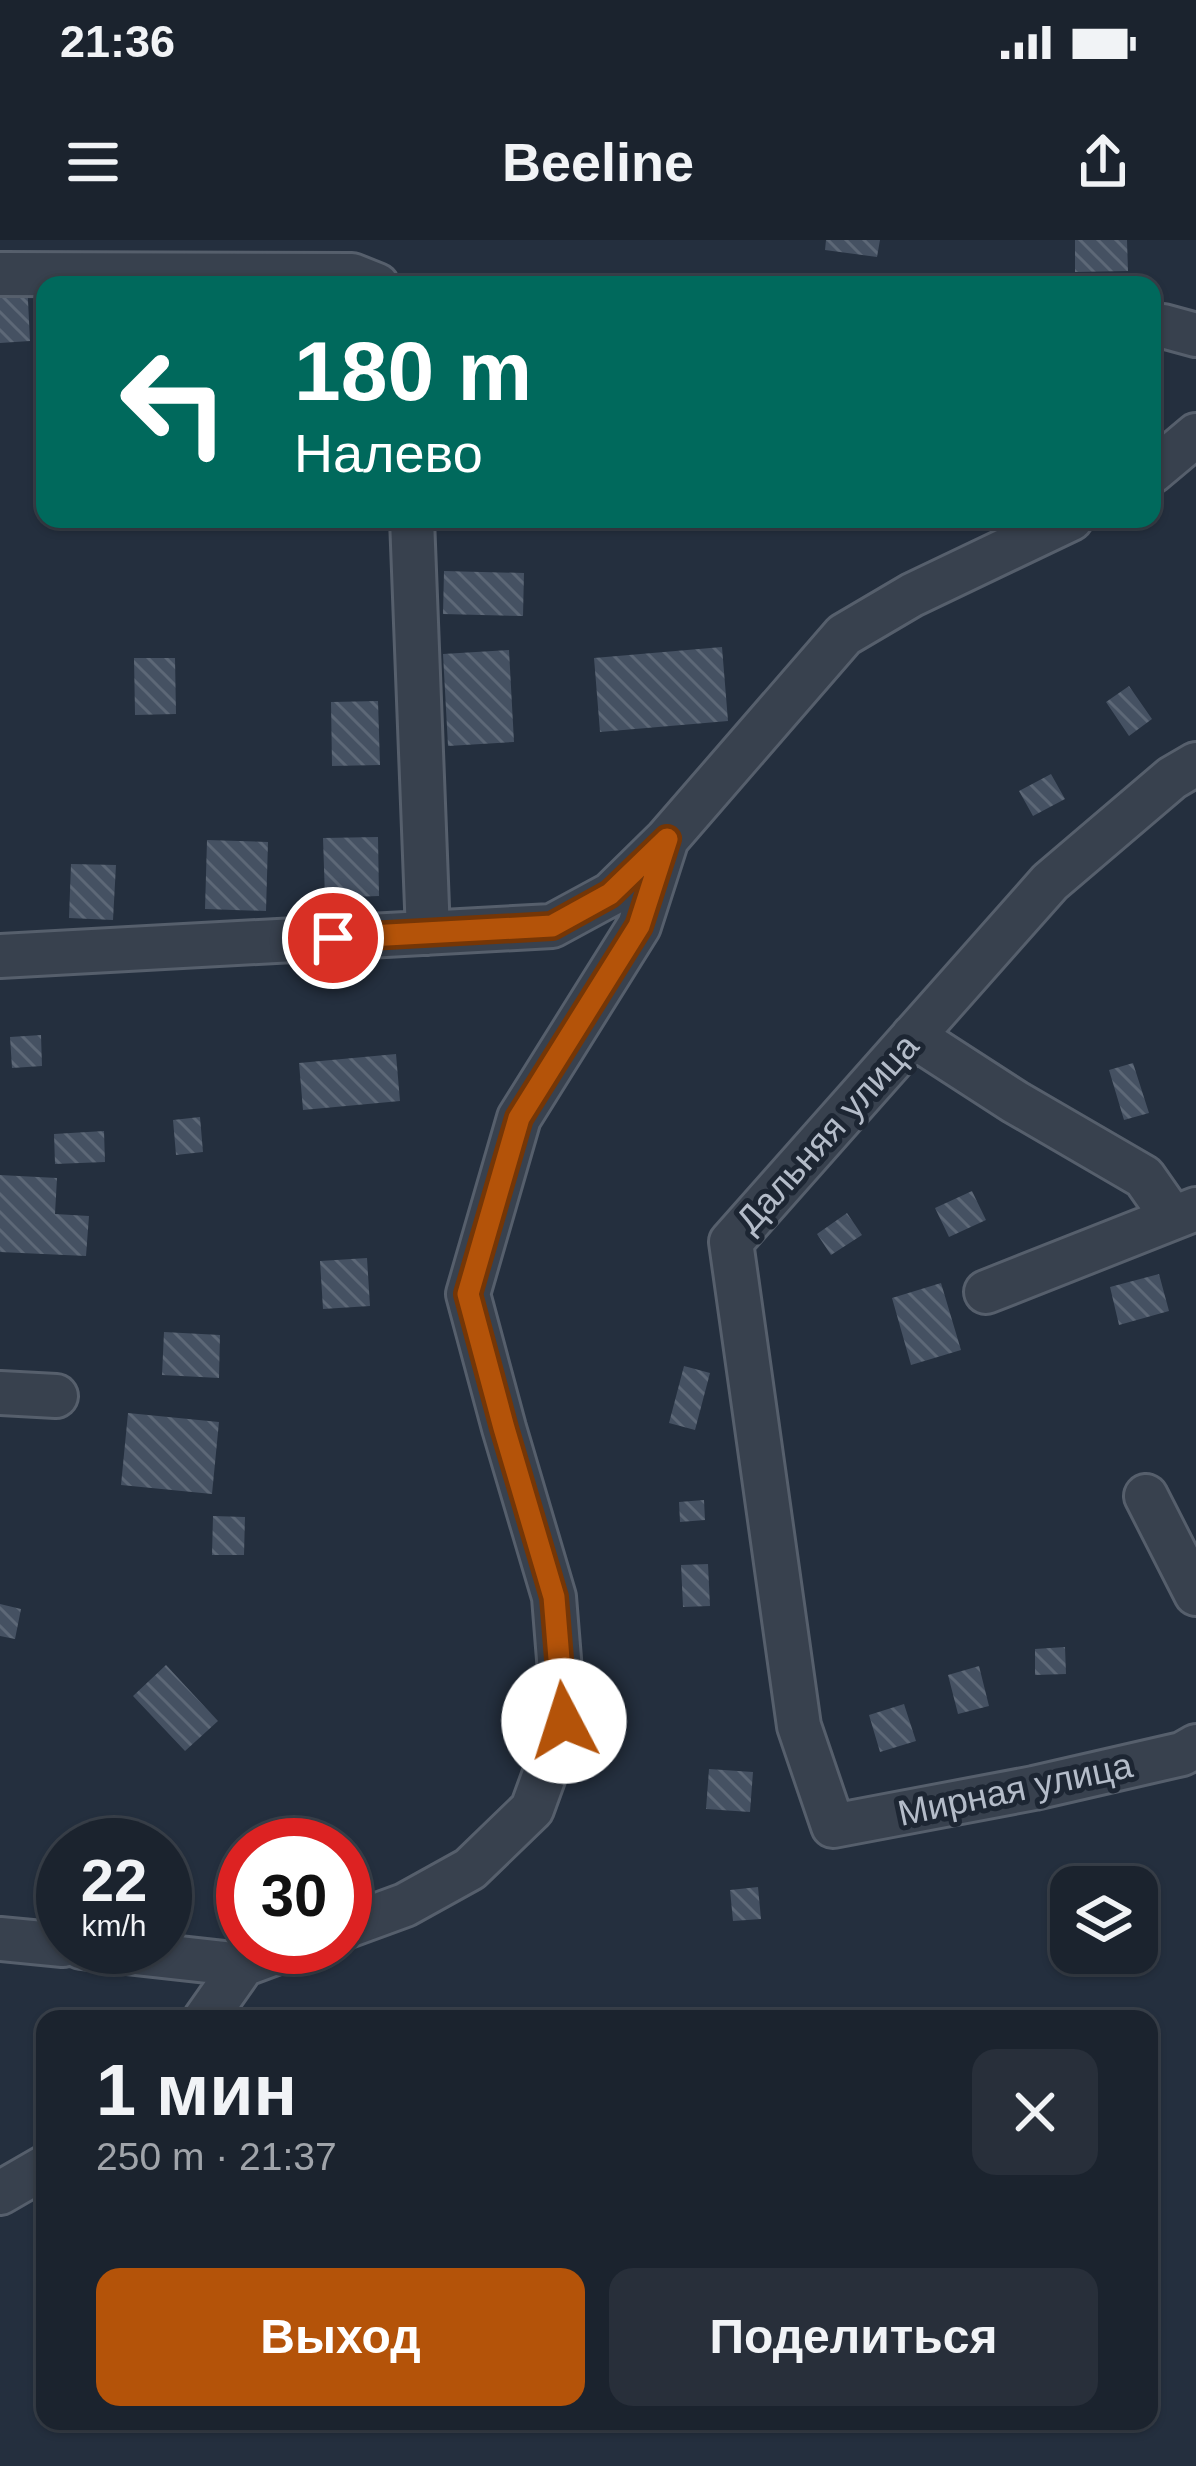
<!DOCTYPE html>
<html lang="ru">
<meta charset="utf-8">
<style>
:root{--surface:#1b232e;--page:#282f3a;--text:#f1f3f6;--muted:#a0a4aa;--line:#39404a;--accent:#b45309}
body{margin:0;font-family:Arial,sans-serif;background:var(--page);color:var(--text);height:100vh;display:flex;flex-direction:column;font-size:45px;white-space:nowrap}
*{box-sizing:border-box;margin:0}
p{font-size:39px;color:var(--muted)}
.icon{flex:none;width:66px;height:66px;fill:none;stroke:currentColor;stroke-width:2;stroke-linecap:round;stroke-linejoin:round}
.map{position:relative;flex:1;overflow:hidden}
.sheet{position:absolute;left:36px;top:1770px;width:1122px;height:420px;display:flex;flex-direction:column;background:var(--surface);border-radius:24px;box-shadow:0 3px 9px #0004,0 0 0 3px var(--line)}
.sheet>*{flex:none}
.guide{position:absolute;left:36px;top:36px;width:1125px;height:252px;border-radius:24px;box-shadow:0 3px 9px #0004,0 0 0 3px var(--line);background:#00695c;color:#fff;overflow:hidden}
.fabs{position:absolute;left:1050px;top:1626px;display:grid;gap:24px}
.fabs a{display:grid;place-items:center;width:108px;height:108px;border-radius:24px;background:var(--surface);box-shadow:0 3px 9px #0004,0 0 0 3px var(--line);font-size:60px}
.speed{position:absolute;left:36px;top:1578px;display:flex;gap:24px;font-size:60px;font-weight:700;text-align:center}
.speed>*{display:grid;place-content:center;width:156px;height:156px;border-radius:50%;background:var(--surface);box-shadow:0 3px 9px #0004,0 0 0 3px var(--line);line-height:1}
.speed small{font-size:30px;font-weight:400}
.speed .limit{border:18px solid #d22;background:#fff;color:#111}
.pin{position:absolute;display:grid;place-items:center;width:102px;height:102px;color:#fff;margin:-51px;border:6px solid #fff;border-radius:50%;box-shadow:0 3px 12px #0007}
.me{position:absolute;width:132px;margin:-66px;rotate:355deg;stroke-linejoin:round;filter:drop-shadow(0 0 9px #0008)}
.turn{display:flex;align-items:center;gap:42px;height:252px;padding:0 60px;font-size:54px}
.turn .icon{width:156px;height:156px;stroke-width:2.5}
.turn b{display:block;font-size:84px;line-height:102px}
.round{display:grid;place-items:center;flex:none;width:126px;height:126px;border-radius:24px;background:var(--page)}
.summary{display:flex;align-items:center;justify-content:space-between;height:204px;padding:0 60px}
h1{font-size:72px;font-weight:700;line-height:90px}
.cta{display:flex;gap:24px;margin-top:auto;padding:24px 60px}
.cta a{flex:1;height:138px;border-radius:24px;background:var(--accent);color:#fff;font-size:48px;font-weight:700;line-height:138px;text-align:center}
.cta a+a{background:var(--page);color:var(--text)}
.status{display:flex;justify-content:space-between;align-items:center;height:84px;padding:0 60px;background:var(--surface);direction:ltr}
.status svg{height:33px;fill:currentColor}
header{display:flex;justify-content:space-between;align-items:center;height:156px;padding:0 60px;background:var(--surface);font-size:54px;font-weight:700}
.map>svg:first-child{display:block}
.building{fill:url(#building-back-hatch)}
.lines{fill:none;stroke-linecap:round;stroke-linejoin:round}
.minor-casing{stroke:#565f6c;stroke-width:48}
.minor{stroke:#38414e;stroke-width:42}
.route-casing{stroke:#753606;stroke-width:30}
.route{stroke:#b45309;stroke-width:21}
.labels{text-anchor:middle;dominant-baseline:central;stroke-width:10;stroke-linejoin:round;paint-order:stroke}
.street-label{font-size:36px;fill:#b4bcc9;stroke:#1d2633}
</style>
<div class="status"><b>21:36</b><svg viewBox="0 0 49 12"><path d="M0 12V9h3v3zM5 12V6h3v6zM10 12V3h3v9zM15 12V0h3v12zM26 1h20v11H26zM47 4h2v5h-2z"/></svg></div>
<header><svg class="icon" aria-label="menu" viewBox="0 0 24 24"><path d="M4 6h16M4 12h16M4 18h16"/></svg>Beeline<svg class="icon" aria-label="share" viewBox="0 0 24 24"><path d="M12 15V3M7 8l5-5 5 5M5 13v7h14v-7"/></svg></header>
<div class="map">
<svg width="1196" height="2226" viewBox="0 0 1196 2226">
<defs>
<pattern id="building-back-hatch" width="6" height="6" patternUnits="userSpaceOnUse" patternTransform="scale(3)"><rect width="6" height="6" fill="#455162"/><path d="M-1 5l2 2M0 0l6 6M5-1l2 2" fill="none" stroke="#5d6877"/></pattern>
</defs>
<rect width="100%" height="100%" fill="#242f3e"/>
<path class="building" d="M 826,0 L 880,0 L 877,17 L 825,10 Z
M 1075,0 L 1127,0 L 1128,31 L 1075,32 Z
M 27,40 L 30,101 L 0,103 L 0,42 Z
M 444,331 L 524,333 L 523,376 L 443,374 Z
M 722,407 L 728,481 L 600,492 L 594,418 Z
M 509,410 L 514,502 L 448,506 L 443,414 Z
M 134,418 L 175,418 L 176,474 L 135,475 Z
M 1129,446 L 1152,479 L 1129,496 L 1106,462 Z
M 378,461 L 380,525 L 332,526 L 331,462 Z
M 1051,534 L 1065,559 L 1033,576 L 1019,551 Z
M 378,597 L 379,656 L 325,658 L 323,598 Z
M 207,600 L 268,602 L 266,671 L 205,669 Z
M 71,624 L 116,625 L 113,680 L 69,678 Z
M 41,795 L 42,826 L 12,828 L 10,797 Z
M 396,814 L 400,861 L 303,870 L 299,823 Z
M 1133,823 L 1149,873 L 1124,880 L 1109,830 Z
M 200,877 L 203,912 L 176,915 L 173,880 Z
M 104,891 L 105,922 L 55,924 L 54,894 Z
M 0,935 L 57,938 L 55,974 L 89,976 L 86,1016 L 0,1012 Z
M 972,951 L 986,980 L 949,997 L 935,968 Z
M 847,973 L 862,995 L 831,1015 L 817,994 Z
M 367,1018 L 370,1066 L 323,1069 L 320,1021 Z
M 1159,1034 L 1169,1071 L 1119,1085 L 1110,1047 Z
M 941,1043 L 961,1110 L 911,1125 L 892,1058 Z
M 164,1092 L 220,1095 L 219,1138 L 162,1135 Z
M 684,1126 L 710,1133 L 695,1190 L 669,1183 Z
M 128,1173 L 219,1182 L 212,1254 L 121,1245 Z
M 704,1260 L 705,1280 L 680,1282 L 679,1262 Z
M 213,1276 L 245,1277 L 244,1315 L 212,1315 Z
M 708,1324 L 710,1366 L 683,1367 L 681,1325 Z
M 0,1364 L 21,1369 L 15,1399 L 0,1396 Z
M 1065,1407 L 1066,1434 L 1035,1435 L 1035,1409 Z
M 166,1425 L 218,1481 L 185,1511 L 133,1456 Z
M 979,1426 L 989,1466 L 958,1474 L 948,1435 Z
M 904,1464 L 916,1501 L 880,1512 L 869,1475 Z
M 709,1529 L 753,1532 L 750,1572 L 706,1569 Z
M 758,1647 L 761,1679 L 733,1681 L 730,1650 Z"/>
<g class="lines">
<g class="minor-casing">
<path id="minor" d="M 0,34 L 352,35 L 377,45
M 1152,87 L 1163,86 L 1196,95
M 1152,232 L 1196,195
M 412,279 L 428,693
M 1196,524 L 1172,538 L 1050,642 L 731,1002 L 799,1486 L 833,1586 L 1034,1548 L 1182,1514 L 1196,1506
M 0,716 L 552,686 L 611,654 L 667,599 L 844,395 L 912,355 L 1071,279
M 913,796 L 1015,862 L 1144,937 L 1172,977
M 986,1052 L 1196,969
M 0,1153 L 56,1156
M 1146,1256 L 1196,1354
M 345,1687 L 405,1665 L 470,1629 L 532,1569 L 564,1481 L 554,1357 L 504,1188 L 468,1054 L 519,878 L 639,686 L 667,599
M 0,1699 L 63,1705
M 81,1707 L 243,1725 L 291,1707
M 205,1779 L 243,1725
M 0,1953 L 45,1927"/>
</g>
<use href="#minor" class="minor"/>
</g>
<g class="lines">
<g class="route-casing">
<path id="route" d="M 333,698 L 552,686 L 610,654 L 667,599 L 639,686 L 519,878 L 468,1054 L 504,1188 L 554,1357 L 564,1481"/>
</g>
<use href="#route" class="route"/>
</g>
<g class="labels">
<g class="street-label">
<text transform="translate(827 893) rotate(-48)">Дальняя улица</text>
<text transform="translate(1015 1549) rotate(-12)">Мирная улица</text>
</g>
</g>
</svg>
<div class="fabs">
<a><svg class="icon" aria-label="layers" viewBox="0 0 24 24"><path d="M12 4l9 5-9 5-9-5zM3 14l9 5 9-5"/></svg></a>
</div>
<div class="speed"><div>22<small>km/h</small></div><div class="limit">30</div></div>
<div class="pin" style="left:333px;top:698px;background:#d93025"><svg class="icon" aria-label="arrive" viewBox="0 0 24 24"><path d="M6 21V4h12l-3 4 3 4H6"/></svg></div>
<svg class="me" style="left:564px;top:1481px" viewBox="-20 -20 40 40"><circle r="19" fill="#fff"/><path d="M0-13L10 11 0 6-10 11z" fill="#b45309"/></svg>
<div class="guide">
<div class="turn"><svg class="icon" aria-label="left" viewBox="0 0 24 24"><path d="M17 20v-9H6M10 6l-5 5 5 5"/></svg><div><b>180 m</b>Налево</div></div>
</div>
<section class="sheet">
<div class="summary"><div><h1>1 мин</h1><p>250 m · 21:37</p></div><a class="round"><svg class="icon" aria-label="close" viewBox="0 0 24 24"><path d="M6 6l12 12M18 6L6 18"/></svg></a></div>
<div class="cta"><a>Выход</a><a>Поделиться</a></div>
</section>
</div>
